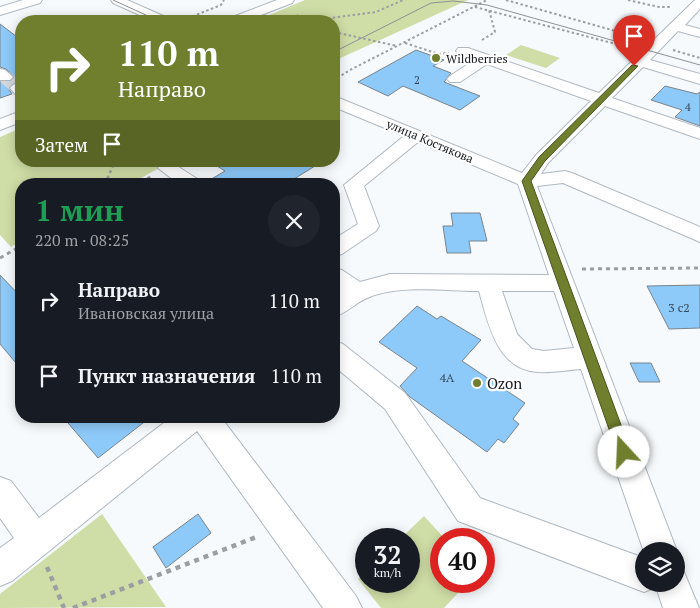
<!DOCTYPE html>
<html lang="ru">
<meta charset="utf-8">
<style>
:root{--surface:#171b24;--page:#20242c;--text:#f1f3f6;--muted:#9ea1a6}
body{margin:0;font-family:"PT Serif",serif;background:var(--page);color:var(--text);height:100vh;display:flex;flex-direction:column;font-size:19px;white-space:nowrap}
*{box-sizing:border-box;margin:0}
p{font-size:16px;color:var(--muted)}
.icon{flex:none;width:28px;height:28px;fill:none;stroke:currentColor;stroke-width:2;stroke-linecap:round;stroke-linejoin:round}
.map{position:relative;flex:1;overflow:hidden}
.details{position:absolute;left:15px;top:178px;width:325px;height:245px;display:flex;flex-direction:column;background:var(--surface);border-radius:20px;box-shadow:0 2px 12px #0003}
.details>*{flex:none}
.top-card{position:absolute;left:15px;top:15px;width:325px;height:152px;border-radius:20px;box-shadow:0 2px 12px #0003;background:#6f7f2d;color:#fff;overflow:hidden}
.controls{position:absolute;left:635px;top:542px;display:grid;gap:10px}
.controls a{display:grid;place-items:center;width:50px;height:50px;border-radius:50%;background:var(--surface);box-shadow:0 2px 12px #0003;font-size:25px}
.speed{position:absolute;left:355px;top:528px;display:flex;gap:10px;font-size:25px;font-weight:700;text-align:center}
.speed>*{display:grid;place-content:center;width:65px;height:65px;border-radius:50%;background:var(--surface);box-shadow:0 2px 12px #0003;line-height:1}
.speed small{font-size:12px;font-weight:400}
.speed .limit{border:8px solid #d22;background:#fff;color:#111}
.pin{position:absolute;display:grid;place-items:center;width:42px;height:42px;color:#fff;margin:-51px -21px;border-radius:50% 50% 50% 0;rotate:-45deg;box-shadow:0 0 5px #0007}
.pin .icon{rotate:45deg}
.me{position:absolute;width:55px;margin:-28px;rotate:340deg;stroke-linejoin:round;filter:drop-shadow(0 0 4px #0008)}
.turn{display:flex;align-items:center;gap:18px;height:105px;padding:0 20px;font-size:22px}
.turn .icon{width:65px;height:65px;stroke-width:2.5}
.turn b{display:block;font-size:35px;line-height:42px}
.then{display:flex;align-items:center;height:48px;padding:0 20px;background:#0003;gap:10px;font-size:19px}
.round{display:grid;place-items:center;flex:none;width:52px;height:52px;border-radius:26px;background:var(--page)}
.head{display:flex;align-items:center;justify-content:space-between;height:85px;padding:0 20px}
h1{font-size:30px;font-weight:700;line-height:38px;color:#1e9e55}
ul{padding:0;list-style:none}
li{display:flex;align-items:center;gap:15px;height:75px;padding:0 20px}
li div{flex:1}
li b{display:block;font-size:19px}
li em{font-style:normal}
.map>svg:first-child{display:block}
.green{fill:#cfdda6}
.building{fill:#8dc9f9;stroke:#7a848b}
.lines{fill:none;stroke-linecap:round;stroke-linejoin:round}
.minor-tunnel{stroke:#d4d8db;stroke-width:14;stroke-dasharray:14 7;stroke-linecap:butt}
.minor-casing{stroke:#afb8c1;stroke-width:2}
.path-far3{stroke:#9b9fa2;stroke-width:2;stroke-dasharray:2.5 2.5;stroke-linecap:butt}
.path-far2{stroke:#9b9fa2;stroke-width:2.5;stroke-dasharray:3 3;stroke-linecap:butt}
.path-far1{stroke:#9b9fa2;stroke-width:3;stroke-dasharray:4 4;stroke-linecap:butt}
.path{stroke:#9b9fa2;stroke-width:4.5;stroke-dasharray:5 5;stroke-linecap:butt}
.minor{fill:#fff;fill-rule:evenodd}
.tram{stroke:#8e9295;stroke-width:1}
.route{fill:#6f7f2d;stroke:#48531d}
.poi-dot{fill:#6f7f2d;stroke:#fff;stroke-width:2}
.labels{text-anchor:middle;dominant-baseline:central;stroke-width:4.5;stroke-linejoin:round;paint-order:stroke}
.far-number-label{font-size:11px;fill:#344654}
.far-poi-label{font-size:12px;fill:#161a1d;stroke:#fff;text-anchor:start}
.far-street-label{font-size:12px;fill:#161a1d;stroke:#fff}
.number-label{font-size:12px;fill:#344654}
.poi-label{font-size:15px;fill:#161a1d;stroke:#fff;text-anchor:start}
</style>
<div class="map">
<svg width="700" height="608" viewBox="0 0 700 608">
<rect width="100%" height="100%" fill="#f6fafd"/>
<path class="green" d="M 305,0 L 468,0 L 334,61 L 334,21 L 255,21 Z
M 521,45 L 560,58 L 546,68 L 506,55 Z
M 21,128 L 21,161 L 172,161 L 130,184 L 21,184 L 21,241 L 11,247 L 0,235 L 0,137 Z
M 102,514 L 166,607 L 0,608 L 0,594 Z
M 424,516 L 445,539 L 441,539 L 441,581 L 469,581 L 444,608 L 381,608 L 358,579 L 366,571 L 366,581 L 409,581 L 409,539 L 400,539 Z"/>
<path class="building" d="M 0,24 L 21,40 L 21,82 L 12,84 L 8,88 L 12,94 L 0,98 L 0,82 L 10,82 L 15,77 L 6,69 L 0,67 Z
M 416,50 L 444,60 L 433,66 L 451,73 L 444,82 L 480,96 L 460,110 L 403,86 L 388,96 L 358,82 Z
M 665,86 L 697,94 L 700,92 L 700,126 L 675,117 L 682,110 L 651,100 Z
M 209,161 L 323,161 L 286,184 L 203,184 L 225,171 Z
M 451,213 L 480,213 L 487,241 L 469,241 L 471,253 L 447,253 L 443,226 L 453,226 Z
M 0,275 L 21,297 L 21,369 L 0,344 Z
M 700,285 L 700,328 L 669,329 L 647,286 Z
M 417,306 L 437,319 L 441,316 L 481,340 L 462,361 L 525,403 L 513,419 L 519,424 L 504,443 L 498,439 L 487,452 L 410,397 L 400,386 L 417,368 L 379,342 Z
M 630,363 L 651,363 L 660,382 L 639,382 Z
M 62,416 L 152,416 L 98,458 Z
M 198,514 L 211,533 L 166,568 L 153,547 Z"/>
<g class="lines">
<path class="minor-tunnel" d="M 5,77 L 18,88"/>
<g class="minor-casing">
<path id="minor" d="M 23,0 L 42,0 L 40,3 L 0,15 L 0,7 Z
M 111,0 L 127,0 L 168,18 L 169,21 L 153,21 L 113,3 Z
M 277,0 L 294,0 L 292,3 L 246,21 L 229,21 L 230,18 Z
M 695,0 L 700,0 L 700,9 L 685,25 L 700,29 L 700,37 L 678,31 L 650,60 L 700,74 L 700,84 L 643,67 L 612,98 L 700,128 L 700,139 L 605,106 L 548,163 L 541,174 L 565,171 L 572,173 L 700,227 L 700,242 L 563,183 L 537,186 L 677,551 L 644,552 L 581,369 C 567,370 552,373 538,372 C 497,370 488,323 479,291 C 444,291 399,284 367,298 C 355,303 347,313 334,317 L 334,296 L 340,292 L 334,287 L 334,268 L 342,270 L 360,282 L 390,274 L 549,275 L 518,184 L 418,142 L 364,186 L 379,226 L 376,231 L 342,254 L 334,256 L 334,239 L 358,224 L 344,185 L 404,136 L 334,107 L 334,96 L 522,173 L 536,155 L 591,101 L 487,64 L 460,82 L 450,82 L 447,79 L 450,76 L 474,60 L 458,54 L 456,51 L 458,48 L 468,48 L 599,93 ZM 502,291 L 554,291 L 574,348 L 544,351 L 532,349 L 517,334 Z
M 0,69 L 5,70 L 13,77 L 10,80 L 0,80 Z
M 18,83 L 21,84 L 21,96 L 15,94 L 10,88 L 13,85 Z
M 21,111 L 21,122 L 0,130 L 0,119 Z
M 167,162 L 174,164 L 199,180 L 201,184 L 179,184 L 158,168 L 160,164 Z
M 334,341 L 343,344 L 405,393 L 480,498 L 644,558 L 644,584 L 676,584 L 676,569 L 684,572 L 699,608 L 663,608 L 656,587 L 644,592 L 458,521 L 385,409 L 334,366 Z
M 173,416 L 220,416 L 356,596 L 362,608 L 323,608 L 197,431 L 12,581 L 0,586 L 0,548 L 14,538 L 0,518 L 0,477 L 11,481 L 39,518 Z"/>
</g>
<path class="path-far3" d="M 506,0 L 640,38
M 628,0 L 659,7 L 671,7
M 475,7 L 631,48
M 183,20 L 221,5 L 224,0
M 294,21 L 299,13
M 308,21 L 376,12 L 403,0
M 334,32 L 397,46
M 482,40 L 495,32 L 489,10
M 405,43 L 439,54 L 449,53
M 673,50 L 700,58
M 335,86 L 334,80 L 350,70 L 487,0"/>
<path class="path-far2" d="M 105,184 L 115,161
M 137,184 L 152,176"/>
<path class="path-far1" d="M 0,258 L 21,246
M 582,269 L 700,268"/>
<path class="path" d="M 47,567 L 64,608
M 73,608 L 259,536"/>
<use href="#minor" class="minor"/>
<path class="tram" d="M 113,0 L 159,21
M 334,52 L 431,3 L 453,1 L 487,5 L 700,65"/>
</g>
<path class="route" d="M 632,65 L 638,66 L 545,161 L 531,181 L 631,452 L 629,456 L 624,458 L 619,456 L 617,452 L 522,181 L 539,157 Z"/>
<g class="poi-dot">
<circle cx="436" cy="58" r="5"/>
<circle cx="477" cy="383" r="5"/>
</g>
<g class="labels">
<g class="far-number-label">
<text x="417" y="80">2</text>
<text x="688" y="107">4</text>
</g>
<g class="far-poi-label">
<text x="446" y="58">Wildberries</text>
</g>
<g class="far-street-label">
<text transform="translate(430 141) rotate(23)">улица Костякова</text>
</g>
<g class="number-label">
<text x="679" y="307">3 с2</text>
<text x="447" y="377">4А</text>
</g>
<g class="poi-label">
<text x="487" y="383">Ozon</text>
</g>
</g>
</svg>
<div class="controls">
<a><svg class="icon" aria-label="layers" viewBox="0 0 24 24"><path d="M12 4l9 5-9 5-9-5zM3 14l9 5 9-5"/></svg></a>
</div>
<div class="speed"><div>32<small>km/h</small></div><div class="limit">40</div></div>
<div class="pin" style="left:634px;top:66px;background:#d93025"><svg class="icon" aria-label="arrive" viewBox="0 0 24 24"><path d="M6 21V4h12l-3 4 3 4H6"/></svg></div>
<svg class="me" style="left:624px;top:452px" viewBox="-20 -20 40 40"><circle r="19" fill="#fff"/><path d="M0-13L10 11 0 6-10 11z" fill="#6f7f2d"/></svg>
<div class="top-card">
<div class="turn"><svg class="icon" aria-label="right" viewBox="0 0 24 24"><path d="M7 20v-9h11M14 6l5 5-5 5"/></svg><div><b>110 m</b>Направо</div></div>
<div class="then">Затем<svg class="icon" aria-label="arrive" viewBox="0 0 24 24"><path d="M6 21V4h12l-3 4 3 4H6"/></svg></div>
</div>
<section class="details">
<div class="head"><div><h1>1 мин</h1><p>220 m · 08:25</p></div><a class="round"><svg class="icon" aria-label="close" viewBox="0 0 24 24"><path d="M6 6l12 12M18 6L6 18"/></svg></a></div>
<ul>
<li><svg class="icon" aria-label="right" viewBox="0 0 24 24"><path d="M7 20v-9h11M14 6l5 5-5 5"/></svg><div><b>Направо</b><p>Ивановская улица</p></div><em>110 m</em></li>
<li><svg class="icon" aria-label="arrive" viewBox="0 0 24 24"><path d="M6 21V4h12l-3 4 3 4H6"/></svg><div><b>Пункт назначения</b></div><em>110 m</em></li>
</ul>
</section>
</div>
